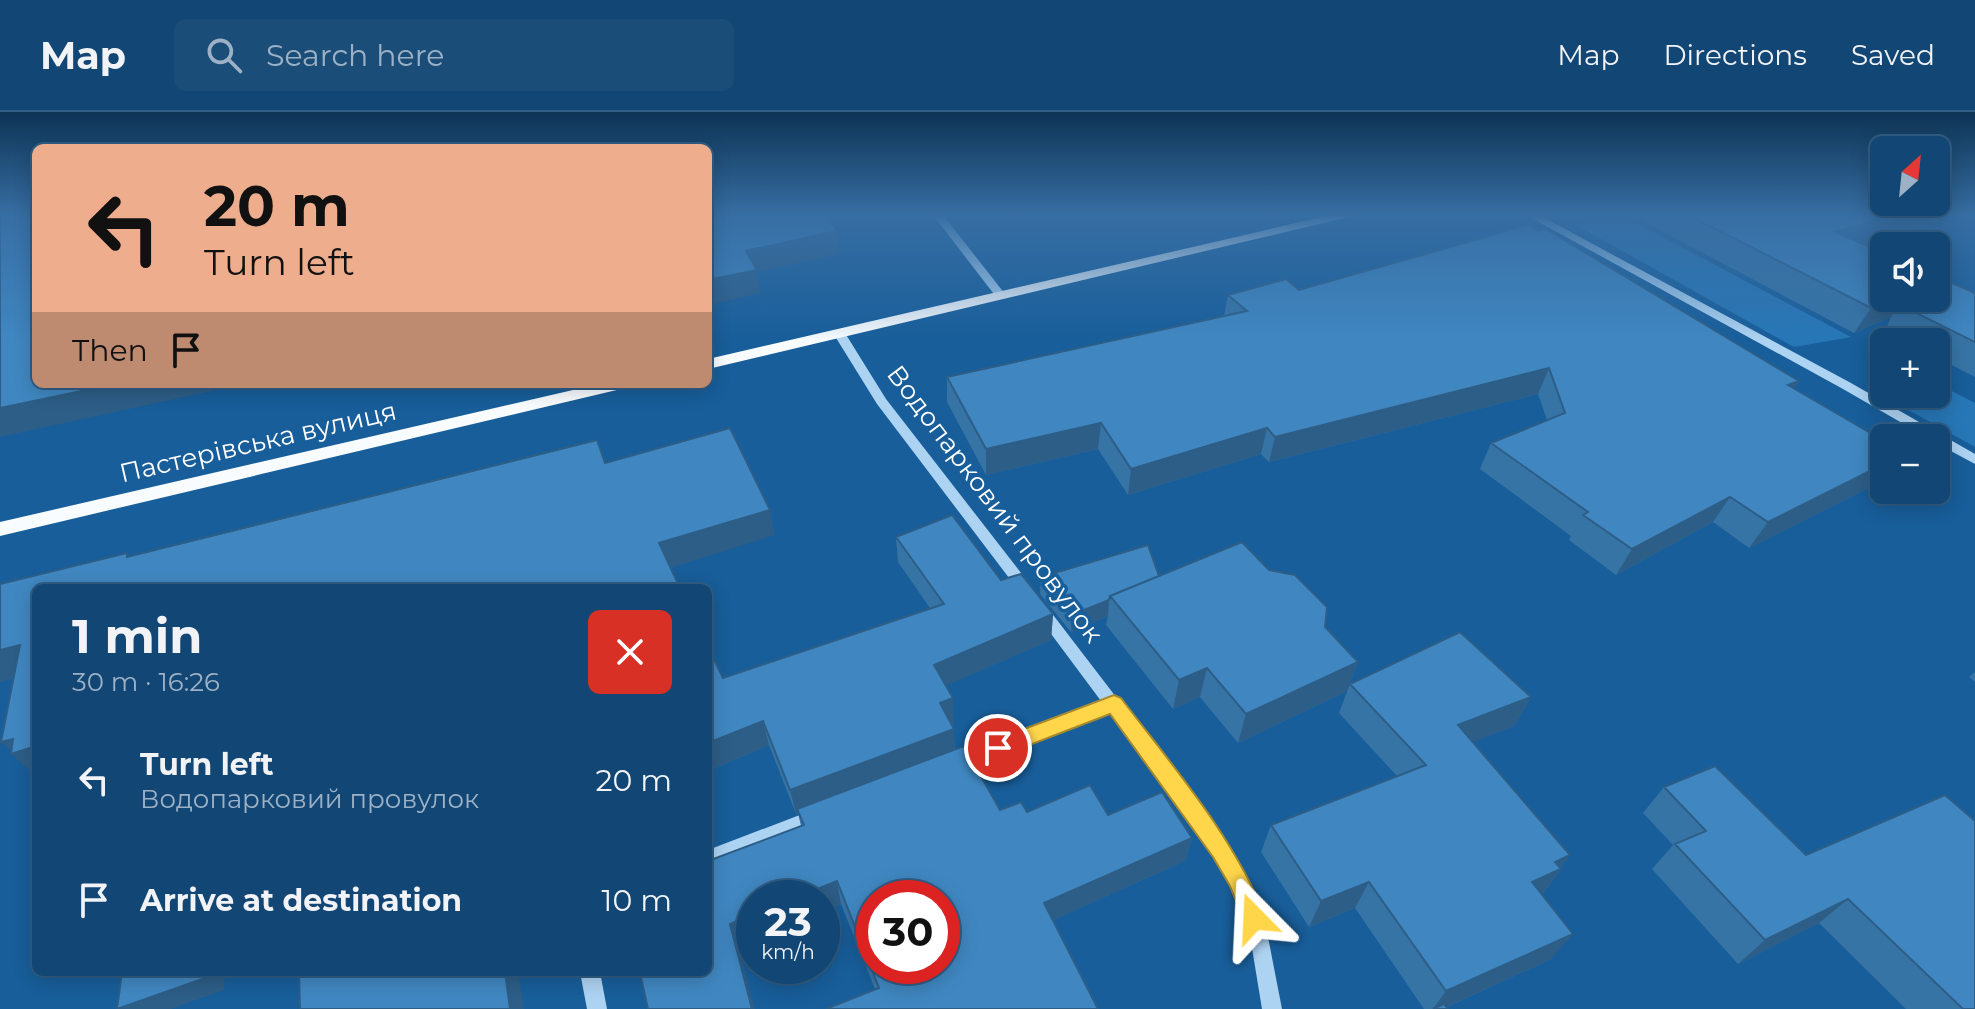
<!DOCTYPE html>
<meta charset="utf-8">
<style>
:root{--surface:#124674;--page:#1b4d79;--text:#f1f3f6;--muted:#9cb1c5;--line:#315e86}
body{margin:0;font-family:Montserrat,sans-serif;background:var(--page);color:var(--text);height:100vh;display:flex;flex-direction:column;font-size:30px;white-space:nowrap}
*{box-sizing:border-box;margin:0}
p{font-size:26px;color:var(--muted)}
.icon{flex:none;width:44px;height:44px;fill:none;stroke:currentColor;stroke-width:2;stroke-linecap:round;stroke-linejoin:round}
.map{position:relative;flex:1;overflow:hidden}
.drawer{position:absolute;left:32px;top:472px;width:680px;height:392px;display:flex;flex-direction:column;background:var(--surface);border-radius:12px;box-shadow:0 4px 20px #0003,0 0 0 2px var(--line)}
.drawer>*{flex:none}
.banner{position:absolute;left:32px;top:32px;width:680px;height:244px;border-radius:12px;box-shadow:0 4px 20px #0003,0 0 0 2px var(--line);background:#eead8d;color:#111;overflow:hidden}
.needle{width:52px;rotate:27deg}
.fabs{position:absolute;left:1870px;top:24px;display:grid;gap:16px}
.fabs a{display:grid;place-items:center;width:80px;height:80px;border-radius:12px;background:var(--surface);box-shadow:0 4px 20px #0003,0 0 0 2px var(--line);font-size:40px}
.speed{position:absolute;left:736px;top:768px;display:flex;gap:16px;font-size:40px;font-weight:700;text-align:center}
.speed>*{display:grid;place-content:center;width:104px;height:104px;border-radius:50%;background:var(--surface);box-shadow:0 4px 20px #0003,0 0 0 2px var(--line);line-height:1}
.speed small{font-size:20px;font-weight:400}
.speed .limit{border:12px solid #d22;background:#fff;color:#111}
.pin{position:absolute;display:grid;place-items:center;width:68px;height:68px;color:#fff;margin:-34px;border:4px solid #fff;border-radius:50%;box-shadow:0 2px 8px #0007}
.me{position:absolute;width:88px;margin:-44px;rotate:339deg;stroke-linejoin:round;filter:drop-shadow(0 0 6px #0008)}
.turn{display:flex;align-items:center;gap:28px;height:168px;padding:0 40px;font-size:36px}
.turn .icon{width:104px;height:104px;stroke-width:2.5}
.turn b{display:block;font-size:56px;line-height:68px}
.then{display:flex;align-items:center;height:76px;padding:0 40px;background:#0003;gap:16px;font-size:30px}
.round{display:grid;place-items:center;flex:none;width:84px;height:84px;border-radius:12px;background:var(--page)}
.head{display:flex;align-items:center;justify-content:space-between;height:136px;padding:0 40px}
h1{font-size:48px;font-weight:700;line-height:60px}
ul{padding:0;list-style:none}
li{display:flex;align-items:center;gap:24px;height:120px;padding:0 40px}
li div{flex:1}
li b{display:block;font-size:30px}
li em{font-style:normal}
header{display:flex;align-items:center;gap:48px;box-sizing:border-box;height:112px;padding:0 40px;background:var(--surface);border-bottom:2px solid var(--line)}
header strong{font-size:38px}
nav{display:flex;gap:44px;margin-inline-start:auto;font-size:28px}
.search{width:560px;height:72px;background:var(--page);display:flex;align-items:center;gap:20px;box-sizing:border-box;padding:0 28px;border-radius:12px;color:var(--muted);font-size:30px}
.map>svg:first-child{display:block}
.green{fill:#2777b7}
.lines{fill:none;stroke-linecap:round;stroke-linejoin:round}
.minor{fill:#add3f2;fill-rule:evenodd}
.major{fill:#f8fcff;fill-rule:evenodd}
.wall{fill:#3774a6}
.shaded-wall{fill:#2d5e87}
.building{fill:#4087c1;stroke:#2d5e87;stroke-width:2;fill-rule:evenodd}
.route{fill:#ffd54a;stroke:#a68a30;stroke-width:2}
.labels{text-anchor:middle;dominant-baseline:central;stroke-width:7;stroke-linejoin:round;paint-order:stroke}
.street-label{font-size:26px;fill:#fff;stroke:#185e9a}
</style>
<header>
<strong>Map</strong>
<div class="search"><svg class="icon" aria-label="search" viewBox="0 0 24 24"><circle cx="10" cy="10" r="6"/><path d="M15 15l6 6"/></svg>Search here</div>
<nav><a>Map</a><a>Directions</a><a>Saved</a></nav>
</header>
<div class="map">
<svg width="1975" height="897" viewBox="0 0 1975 897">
<rect width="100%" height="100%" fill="#185e9a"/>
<path class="green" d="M 1621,103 L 1851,225 L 1794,235 L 1576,113 Z
M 1884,255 L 1884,282 L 1936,282 L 1936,271 L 1975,291 L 1975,335 L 1867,275 Z"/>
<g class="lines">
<path class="minor" d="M 933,103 L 943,103 L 1005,182 L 1005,186 L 997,186 Z
M 1526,103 L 1539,103 L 1851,271 L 1975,342 L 1975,352 L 1936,331 L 1936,326 L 1928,326 L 1843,277 Z
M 839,218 L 845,221 L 886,287 L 1032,475 L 1034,479 L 1032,483 L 1022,483 L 877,292 L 833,221 Z
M 1042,494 L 1047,495 L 1205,701 L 1246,763 L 1269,830 L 1282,897 L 1262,897 L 1251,830 L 1232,773 L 1193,711 L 1109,600 L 960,658 L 954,660 L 948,658 L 946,653 L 948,648 L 1101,589 L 1037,503 L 1035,499 L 1037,495 Z
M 818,696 L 824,699 L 827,704 L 824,709 L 708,754 L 708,738 Z
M 580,860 L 600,860 L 607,897 L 587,897 Z"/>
<path class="major" d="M 1331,103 L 1357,103 L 708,257 L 708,247 Z
M 599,272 L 629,272 L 621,277 L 0,424 L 0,410 Z"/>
</g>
<path class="wall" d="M 1641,103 L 1961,103 L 1862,132 L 1884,186 L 1936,186 L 1975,181 L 1975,265 L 1936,245 L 1936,230 L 1907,230 L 1885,219 L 1891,205 L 1854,221 L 1639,107 Z
M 1299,178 L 1799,269 L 1794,277 L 1884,329 L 1884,368 L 1749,436 L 1713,410 L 1616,463 L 1569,428 L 1571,424 L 1480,357 L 1491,331 L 1547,308 L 1538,282 L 1269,350 L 1261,342 L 1128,383 L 1098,337 L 986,363 L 947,290 L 947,265 L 1224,204 L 1228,183 Z
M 896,425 L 1001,468 L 1053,502 L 1051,528 L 946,573 L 954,611 L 952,612 L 955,637 L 1000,698 L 1027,700 L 1108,703 L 1192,726 L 1185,749 L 1053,808 L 875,877 L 841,792 L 738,834 L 708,860 L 801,714 L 798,701 L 796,702 L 769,633 L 708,659 L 708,535 L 723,566 L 930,496 L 898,450 Z
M 1159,464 L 1325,515 L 1358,550 L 1347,579 L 1238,631 L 1200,585 L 1173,597 L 1106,513 L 1108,504 L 1071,520 L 1040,482 L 1041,465 Z
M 1975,560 L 1975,570 L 1969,565 Z
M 1350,572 L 1531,585 L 1514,614 L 1472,630 L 1570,743 L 1560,756 L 1561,757 L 1542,783 L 1551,847 L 1447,895 L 1448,897 L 1424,897 L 1355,796 L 1309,815 L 1261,740 L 1271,713 L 1397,664 L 1339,601 Z
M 1664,675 L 1806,743 L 1975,897 L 1906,897 L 1819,811 L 1738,852 L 1652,757 L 1673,733 L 1643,701 Z"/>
<path class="shaded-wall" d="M 1895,103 L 1961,103 L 1821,144 L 1835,120 Z
M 837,119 L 839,142 L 757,160 L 761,181 L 708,193 L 708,168 L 746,139 Z
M 1895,186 L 1904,186 L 1891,205 L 1854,221 L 1871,196 Z
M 1549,256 L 1538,282 L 1269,350 L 1275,325 Z
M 1799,269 L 1783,294 L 1788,273 Z
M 115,272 L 244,272 L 0,325 L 0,296 Z
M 1101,311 L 1098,337 L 986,363 L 986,337 Z
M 1267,316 L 1261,342 L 1128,383 L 1131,357 Z
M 1884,352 L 1884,368 L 1749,436 L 1768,410 Z
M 1730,385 L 1713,410 L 1616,463 L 1632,437 Z
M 770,398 L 775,423 L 667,457 L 659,431 Z
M 1109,488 L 1108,504 L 1071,520 L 1072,503 Z
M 1053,502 L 1051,528 L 936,578 L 934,553 Z
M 20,533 L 36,561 L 0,570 L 0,538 Z
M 1358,550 L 1347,579 L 1238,631 L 1246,602 Z
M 1207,556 L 1200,585 L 1173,597 L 1179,568 Z
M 1531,585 L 1514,614 L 1443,642 L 1458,613 Z
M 953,586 L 954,611 L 941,616 L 940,591 Z
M 763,609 L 769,633 L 708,659 L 708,631 Z
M 954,617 L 955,641 L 796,702 L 790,678 Z
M 13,627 L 36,634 L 36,664 L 11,642 L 14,641 L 1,630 Z
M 1192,726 L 1185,749 L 1042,813 L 1044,791 Z
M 1570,743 L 1558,759 L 1561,757 L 1541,784 L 1532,770 L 1555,750 Z
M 837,769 L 841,792 L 822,800 L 822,786 L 795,786 Z
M 1369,770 L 1355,796 L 1309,815 L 1321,789 Z
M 1848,787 L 1819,811 L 1738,852 L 1765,828 Z
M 754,802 L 754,827 L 738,834 L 755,897 L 752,897 L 730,812 Z
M 1573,822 L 1551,847 L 1442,897 L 1433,897 L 1446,879 Z
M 208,860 L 225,860 L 224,878 L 171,897 L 117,897 Z
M 505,860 L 518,860 L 524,897 L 510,897 Z"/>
<path class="building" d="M 0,103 L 36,103 L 36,272 L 115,272 L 0,296 Z
M 708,103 L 826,103 L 837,119 L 746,139 L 757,158 L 708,168 Z
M 1688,103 L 1895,103 L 1835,120 L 1884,141 L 1884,186 L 1895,186 L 1871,196 Z
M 1528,113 L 1538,119 L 1546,117 L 1799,269 L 1788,273 L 1884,329 L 1884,352 L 1768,410 L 1730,385 L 1632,437 L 1583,403 L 1588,400 L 1491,331 L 1565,301 L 1549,256 L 1275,325 L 1267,316 L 1131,357 L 1101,311 L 986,337 L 947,265 L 1247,199 L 1228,183 L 1286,167 L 1299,178 Z
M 1936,164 L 1975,181 L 1975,230 L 1902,194 L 1906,186 L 1936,186 Z
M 730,316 L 770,398 L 659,431 L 680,476 L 36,476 L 36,634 L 11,642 L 13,627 L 1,630 L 20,533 L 0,538 L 0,472 L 127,441 L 127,445 L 597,328 L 605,351 Z
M 952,403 L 1001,468 L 1021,462 L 1053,502 L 934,553 L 953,586 L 940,591 L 954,617 L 790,678 L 763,609 L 708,631 L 708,535 L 723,566 L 944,492 L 896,425 Z
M 1242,430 L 1269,458 L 1295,463 L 1327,495 L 1325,515 L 1358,550 L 1246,602 L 1207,556 L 1179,568 L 1110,484 Z
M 1148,433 L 1159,464 L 1110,484 L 1109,488 L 1072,503 L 1041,465 Z
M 1460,520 L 1531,585 L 1458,613 L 1570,743 L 1555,750 L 1561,757 L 1532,770 L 1573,822 L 1446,879 L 1369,770 L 1321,789 L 1271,713 L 1426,653 L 1350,572 Z
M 964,634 L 1000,698 L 1021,690 L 1027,700 L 1090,673 L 1108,703 L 1162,680 L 1192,726 L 1044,791 L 1098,897 L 826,897 L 879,876 L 837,769 L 795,786 L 754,786 L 754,802 L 730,812 L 752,897 L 648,897 L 640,861 L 643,860 L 708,860 L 708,749 L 804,713 L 797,697 ZM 874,786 L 942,786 L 942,854 L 874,854 Z
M 1715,654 L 1806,743 L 1945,683 L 1975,709 L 1975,897 L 1963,897 L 1848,787 L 1765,828 L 1675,732 L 1706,719 L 1664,675 Z
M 122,860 L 208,860 L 208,865 L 117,897 Z
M 299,860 L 505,860 L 510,897 L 300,897 Z
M 1444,892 L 1448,897 L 1433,897 Z"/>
<linearGradient id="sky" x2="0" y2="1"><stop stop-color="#0d3455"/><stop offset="0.45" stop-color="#376ea3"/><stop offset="1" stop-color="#376ea3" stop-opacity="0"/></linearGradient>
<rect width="1975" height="229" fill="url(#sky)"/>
<path class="route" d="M 1114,583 L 1121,586 C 1174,656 1233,723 1266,806 L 1263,814 L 1254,817 L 1246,814 L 1230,774 L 1213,745 L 1110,602 L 998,645 L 990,642 L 987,636 L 990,630 Z"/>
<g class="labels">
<g class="street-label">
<text transform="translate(258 330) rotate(-13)">Пастерівська вулиця</text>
<text transform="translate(995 392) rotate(53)">Водопарковий провулок</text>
</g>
</g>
</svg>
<div class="fabs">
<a><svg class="needle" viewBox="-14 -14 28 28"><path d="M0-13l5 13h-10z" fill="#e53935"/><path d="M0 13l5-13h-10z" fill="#9cb1c5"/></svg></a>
<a><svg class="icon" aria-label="sound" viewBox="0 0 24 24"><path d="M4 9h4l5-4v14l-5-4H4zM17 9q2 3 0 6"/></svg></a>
<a>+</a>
<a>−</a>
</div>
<div class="speed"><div>23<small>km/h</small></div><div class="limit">30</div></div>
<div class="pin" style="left:998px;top:636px;background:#d93025"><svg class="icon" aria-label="arrive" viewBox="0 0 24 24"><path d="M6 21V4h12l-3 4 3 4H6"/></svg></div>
<svg class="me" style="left:1254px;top:806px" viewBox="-20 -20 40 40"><path d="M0-17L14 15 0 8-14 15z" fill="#ffd54a" stroke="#fff" stroke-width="4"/></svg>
<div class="banner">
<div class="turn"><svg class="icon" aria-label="left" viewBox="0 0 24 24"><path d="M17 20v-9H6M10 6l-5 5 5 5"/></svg><div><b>20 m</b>Turn left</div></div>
<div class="then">Then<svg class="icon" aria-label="arrive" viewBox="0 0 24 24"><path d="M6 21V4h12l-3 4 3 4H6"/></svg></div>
</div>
<section class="drawer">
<div class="head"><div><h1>1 min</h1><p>30 m · 16:26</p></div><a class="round" style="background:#d93025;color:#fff"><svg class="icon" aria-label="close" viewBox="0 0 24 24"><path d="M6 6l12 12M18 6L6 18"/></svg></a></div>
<ul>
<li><svg class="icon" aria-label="left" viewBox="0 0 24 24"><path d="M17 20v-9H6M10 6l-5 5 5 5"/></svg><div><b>Turn left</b><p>Водопарковий провулок</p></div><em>20 m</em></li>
<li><svg class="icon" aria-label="arrive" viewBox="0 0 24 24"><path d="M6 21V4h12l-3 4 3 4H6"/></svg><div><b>Arrive at destination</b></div><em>10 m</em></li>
</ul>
</section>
</div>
